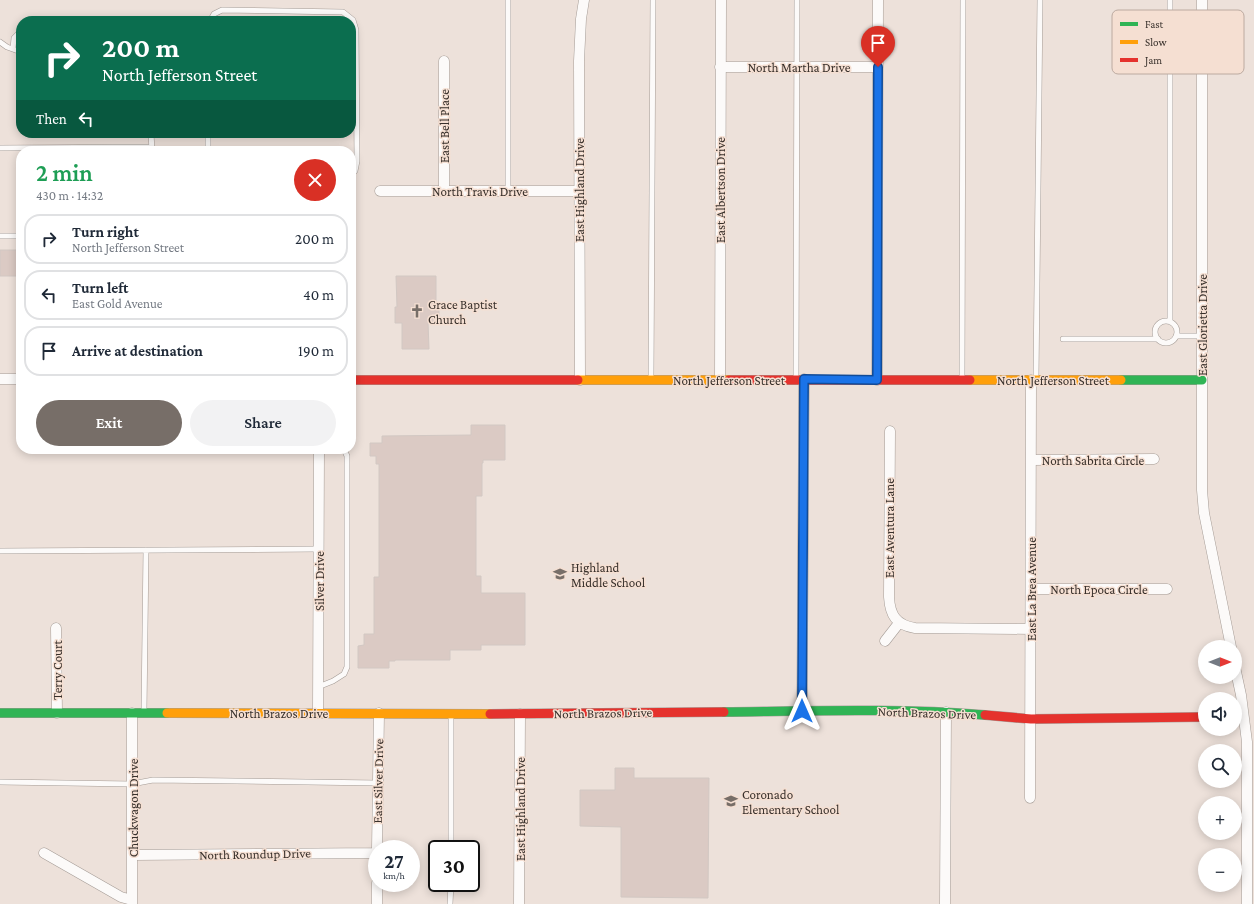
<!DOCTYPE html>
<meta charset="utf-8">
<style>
:root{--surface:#fff;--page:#f2f2f3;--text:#1f2937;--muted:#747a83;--line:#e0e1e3;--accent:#776e68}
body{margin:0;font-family:"Crimson Pro",serif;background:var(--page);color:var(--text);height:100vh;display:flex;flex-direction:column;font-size:15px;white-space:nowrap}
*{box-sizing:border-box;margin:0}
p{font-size:13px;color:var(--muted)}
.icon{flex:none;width:22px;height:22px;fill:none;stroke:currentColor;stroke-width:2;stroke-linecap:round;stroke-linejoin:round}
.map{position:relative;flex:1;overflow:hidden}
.panel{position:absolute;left:16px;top:146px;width:340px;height:308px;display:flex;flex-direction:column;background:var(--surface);border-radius:16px;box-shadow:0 2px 10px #0003}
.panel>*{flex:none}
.hud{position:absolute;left:16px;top:16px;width:340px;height:122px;border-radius:16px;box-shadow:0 2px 10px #0003;background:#0b6e4f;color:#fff;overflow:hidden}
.needle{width:26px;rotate:90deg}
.controls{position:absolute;left:1198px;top:640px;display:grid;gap:8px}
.controls a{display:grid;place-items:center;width:44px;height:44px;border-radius:50%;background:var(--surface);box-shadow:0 2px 10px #0003;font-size:20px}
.speed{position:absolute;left:368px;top:840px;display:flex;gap:8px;font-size:20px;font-weight:700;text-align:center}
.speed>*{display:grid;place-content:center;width:52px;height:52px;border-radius:50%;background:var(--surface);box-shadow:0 2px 10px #0003;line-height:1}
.speed small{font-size:10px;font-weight:400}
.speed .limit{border:2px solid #111;border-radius:6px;background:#fff;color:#111}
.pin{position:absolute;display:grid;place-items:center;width:34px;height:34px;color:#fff;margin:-41px -17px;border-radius:50% 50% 50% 0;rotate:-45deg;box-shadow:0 0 4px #0007}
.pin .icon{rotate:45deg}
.me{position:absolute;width:44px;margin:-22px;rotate:0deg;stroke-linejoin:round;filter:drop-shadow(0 0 3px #0008)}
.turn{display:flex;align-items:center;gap:14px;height:84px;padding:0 20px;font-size:18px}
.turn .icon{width:52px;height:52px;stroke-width:2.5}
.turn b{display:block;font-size:28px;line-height:34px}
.then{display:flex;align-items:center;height:38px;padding:0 20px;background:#0003;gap:8px;font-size:15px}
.round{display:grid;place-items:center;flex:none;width:42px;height:42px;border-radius:21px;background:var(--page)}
.overview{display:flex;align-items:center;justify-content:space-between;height:68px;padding:0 20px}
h1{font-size:24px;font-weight:600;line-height:30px;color:#1e9e55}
.button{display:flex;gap:8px;margin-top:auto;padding:8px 20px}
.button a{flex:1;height:46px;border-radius:24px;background:var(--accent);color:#fff;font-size:16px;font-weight:600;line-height:46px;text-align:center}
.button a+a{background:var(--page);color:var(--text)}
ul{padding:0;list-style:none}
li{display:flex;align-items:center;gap:12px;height:50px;margin:0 8px 6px;padding:0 12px;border:2px solid var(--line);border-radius:16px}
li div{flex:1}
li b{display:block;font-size:15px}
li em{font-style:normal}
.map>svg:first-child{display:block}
.building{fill:#dbcac4;stroke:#d2c8c3}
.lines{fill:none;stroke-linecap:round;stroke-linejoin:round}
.lane-casing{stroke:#a49b95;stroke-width:6}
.street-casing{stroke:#a49b95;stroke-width:11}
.fast-casing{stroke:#a49b95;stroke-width:10}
.slow-casing{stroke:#a49b95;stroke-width:10}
.jam-casing{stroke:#a49b95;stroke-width:10}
.lane{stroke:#fcfaf9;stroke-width:5}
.street{stroke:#fcfaf9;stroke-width:10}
.fast{stroke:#30b455;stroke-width:9}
.slow{stroke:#ff9f0a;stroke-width:9}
.jam{stroke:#e5322d;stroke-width:9}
.route-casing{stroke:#114b97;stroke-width:10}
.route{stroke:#1a73e8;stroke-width:7}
.labels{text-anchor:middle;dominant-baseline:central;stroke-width:3;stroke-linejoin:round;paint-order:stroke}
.street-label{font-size:13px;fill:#38302b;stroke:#f5dfd2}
.poi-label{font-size:13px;fill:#38302b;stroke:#f5dfd2;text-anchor:start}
.key{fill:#f5dfd2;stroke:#bcaaa0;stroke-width:1}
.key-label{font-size:11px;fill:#38302b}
</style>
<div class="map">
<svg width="1254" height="904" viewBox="0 0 1254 904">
<rect width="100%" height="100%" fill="#ede1da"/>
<path class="building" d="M 0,250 L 21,250 L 21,276 L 0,276 Z
M 396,276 L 436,276 L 436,307 L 439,307 L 439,322 L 428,322 L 429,349 L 402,349 L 402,323 L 395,323 L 395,307 L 397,307 Z
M 471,425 L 505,425 L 505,460 L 483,460 L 483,463 L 482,463 L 482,496 L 476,496 L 476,576 L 481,576 L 481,593 L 525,593 L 525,645 L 481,645 L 481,650 L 450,650 L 450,660 L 395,660 L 395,661 L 389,661 L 389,668 L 358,668 L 358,646 L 364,645 L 364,634 L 374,634 L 374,577 L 379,577 L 379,464 L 376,464 L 376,456 L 370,456 L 370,443 L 382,443 L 382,436 L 471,435 Z
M 615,768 L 634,768 L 634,778 L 709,778 L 708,898 L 621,897 L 621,827 L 580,826 L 580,790 L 615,790 Z"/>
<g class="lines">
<g class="lane-casing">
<path id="lane" d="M 210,21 L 214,14 L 222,10 L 343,12 L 353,20 L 356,30 L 357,161 L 355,171 L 351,175
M 0,42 L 7,47 L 21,52
M 13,49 L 14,38 L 21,31
M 151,133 L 152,151
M 0,148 L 152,147
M 208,151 L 208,133
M 508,191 L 508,0
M 0,236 L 21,236
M1155 332a11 11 0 1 1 22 0a11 11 0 1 1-22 0Z
M 1170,322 L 1170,0
M 1176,336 L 1203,336
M 1063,339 L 1158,339
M 796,378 L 797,0
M 651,379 L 653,0
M 962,379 L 963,0
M 1036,379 L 1040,0
M 0,551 L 319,549
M 318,687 L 333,681 L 344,674 L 347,667 L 347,456 L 344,449
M 144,711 L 146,550
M 0,782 L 132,784 L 153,780 L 378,783
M 451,849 L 451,714
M 450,904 L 451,883"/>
</g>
<g class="street-casing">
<path id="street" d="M 1202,0 L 1202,490 L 1204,513 L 1231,647
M 720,67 L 878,67
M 380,191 L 579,191
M 444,191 L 444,61
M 0,379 L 21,379
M 580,380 L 579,61 L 581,19 L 584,0
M 720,380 L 721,0
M 877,380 L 878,0
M 890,431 L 889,597 C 890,615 896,625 915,628 L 1031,629
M 1032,460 L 1154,459
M 1031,589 L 1167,589
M 56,628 L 57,713
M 885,641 L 899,623
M 1235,667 L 1241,695 L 1247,742 L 1247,904
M 802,711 L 804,379
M 132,713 L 132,904
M 318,713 L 319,449
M 1030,798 L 1031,380
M 377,849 L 379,713
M 44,853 L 121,897 L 132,900
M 133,855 L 377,853
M 377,904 L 377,883
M 519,904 L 520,714
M 945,904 L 946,712"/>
</g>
<g class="fast-casing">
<path id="fast" d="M 1121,380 L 1202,380
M 724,712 C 810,711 899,708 985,715
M 0,713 L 167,713"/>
</g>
<g class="slow-casing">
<path id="slow" d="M 578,380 L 729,380
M 970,380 L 1121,380
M 167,713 L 490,714"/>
</g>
<g class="jam-casing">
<path id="jam" d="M 351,380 L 578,380
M 729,380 L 970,380
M 490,714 L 724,712
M 985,715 L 1031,719 L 1205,717"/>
</g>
<use href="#lane" class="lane"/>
<use href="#street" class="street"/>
<use href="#fast" class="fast"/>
<use href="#slow" class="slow"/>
<use href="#jam" class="jam"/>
</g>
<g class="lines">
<g class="route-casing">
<path id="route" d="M 802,711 L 804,379 L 877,380 L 878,67"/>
</g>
<use href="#route" class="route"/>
</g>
<defs>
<g id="church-bare" transform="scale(1.08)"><path d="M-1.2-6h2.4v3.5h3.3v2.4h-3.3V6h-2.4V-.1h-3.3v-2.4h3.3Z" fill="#776e68" stroke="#f5dfd2" stroke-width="2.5" paint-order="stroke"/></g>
<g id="school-bare" transform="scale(1.08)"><path d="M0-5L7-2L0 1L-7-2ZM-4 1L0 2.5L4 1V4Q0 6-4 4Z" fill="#776e68" stroke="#f5dfd2" stroke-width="2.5" paint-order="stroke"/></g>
</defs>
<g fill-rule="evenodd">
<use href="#church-bare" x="417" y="311"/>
<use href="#school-bare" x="560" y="574"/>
<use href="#school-bare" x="731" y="801"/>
</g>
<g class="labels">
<g class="street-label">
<text x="799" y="67">North Martha Drive</text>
<text transform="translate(444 126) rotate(-90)">East Bell Place</text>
<text transform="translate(579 190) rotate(-90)">East Highland Drive</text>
<text transform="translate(720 190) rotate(-90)">East Albertson Drive</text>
<text x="480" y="191">North Travis Drive</text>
<text transform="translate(1202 325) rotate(-90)">East Glorietta Drive</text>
<text x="729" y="380">North Jefferson Street</text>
<text x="1053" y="380">North Jefferson Street</text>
<text x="1093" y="460">North Sabrita Circle</text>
<text transform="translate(889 528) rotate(-90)">East Aventura Lane</text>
<text transform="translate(319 581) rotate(-90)">Silver Drive</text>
<text transform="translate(1031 589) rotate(-90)">East La Brea Avenue</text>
<text x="1099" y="589">North Epoca Circle</text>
<text transform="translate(57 670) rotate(-90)">Terry Court</text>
<text x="279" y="713">North Brazos Drive</text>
<text transform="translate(603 713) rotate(-1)">North Brazos Drive</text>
<text transform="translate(927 713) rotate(2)">North Brazos Drive</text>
<text transform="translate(378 781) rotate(-89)">East Silver Drive</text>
<text transform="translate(133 808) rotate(-90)">Chuckwagon Drive</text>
<text transform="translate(520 809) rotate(-90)">East Highland Drive</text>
<text transform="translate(255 854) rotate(-1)">North Roundup Drive</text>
</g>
<g class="poi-label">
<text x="428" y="304">Grace Baptist<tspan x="428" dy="15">Church</tspan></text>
<text x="571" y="567">Highland<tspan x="571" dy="15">Middle School</tspan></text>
<text x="742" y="794">Coronado<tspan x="742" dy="15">Elementary School</tspan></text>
</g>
</g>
<rect x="1112" y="10" width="132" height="64" rx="6" class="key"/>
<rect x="1120" y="22" width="18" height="4" fill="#30b455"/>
<rect x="1120" y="40" width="18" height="4" fill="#ff9f0a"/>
<rect x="1120" y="58" width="18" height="4" fill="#e5322d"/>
<g class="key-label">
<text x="1145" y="28">Fast</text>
<text x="1145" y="46">Slow</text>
<text x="1145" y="64">Jam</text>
</g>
</svg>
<div class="controls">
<a><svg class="needle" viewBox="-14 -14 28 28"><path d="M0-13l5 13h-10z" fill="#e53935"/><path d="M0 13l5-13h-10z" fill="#747a83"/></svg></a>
<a><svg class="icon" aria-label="sound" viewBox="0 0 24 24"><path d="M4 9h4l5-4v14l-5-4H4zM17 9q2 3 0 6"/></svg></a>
<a><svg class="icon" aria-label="search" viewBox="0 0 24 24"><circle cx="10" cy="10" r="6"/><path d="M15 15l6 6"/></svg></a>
<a>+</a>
<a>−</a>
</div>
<div class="speed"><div>27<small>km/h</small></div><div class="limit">30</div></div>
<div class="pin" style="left:878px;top:67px;background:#d93025"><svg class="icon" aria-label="arrive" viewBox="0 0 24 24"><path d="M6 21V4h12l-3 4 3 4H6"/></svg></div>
<svg class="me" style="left:802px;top:711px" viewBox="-20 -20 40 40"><path d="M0-17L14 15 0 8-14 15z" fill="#1a73e8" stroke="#fff" stroke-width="4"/></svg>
<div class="hud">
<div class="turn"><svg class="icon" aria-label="right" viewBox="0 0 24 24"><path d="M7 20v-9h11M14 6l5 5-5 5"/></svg><div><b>200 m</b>North Jefferson Street</div></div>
<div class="then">Then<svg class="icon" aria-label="left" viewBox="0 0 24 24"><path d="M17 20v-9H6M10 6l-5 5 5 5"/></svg></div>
</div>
<section class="panel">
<div class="overview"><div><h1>2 min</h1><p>430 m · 14:32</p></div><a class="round" style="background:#d93025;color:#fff"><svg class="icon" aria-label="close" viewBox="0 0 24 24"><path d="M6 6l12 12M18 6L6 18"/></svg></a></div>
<ul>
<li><svg class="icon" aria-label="right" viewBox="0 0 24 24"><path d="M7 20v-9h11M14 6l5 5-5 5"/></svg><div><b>Turn right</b><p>North Jefferson Street</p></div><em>200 m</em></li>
<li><svg class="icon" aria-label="left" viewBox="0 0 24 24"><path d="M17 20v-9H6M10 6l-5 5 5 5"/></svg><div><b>Turn left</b><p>East Gold Avenue</p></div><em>40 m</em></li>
<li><svg class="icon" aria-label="arrive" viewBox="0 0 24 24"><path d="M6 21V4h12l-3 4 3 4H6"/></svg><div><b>Arrive at destination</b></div><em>190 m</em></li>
</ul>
<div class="button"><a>Exit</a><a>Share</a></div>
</section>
</div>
